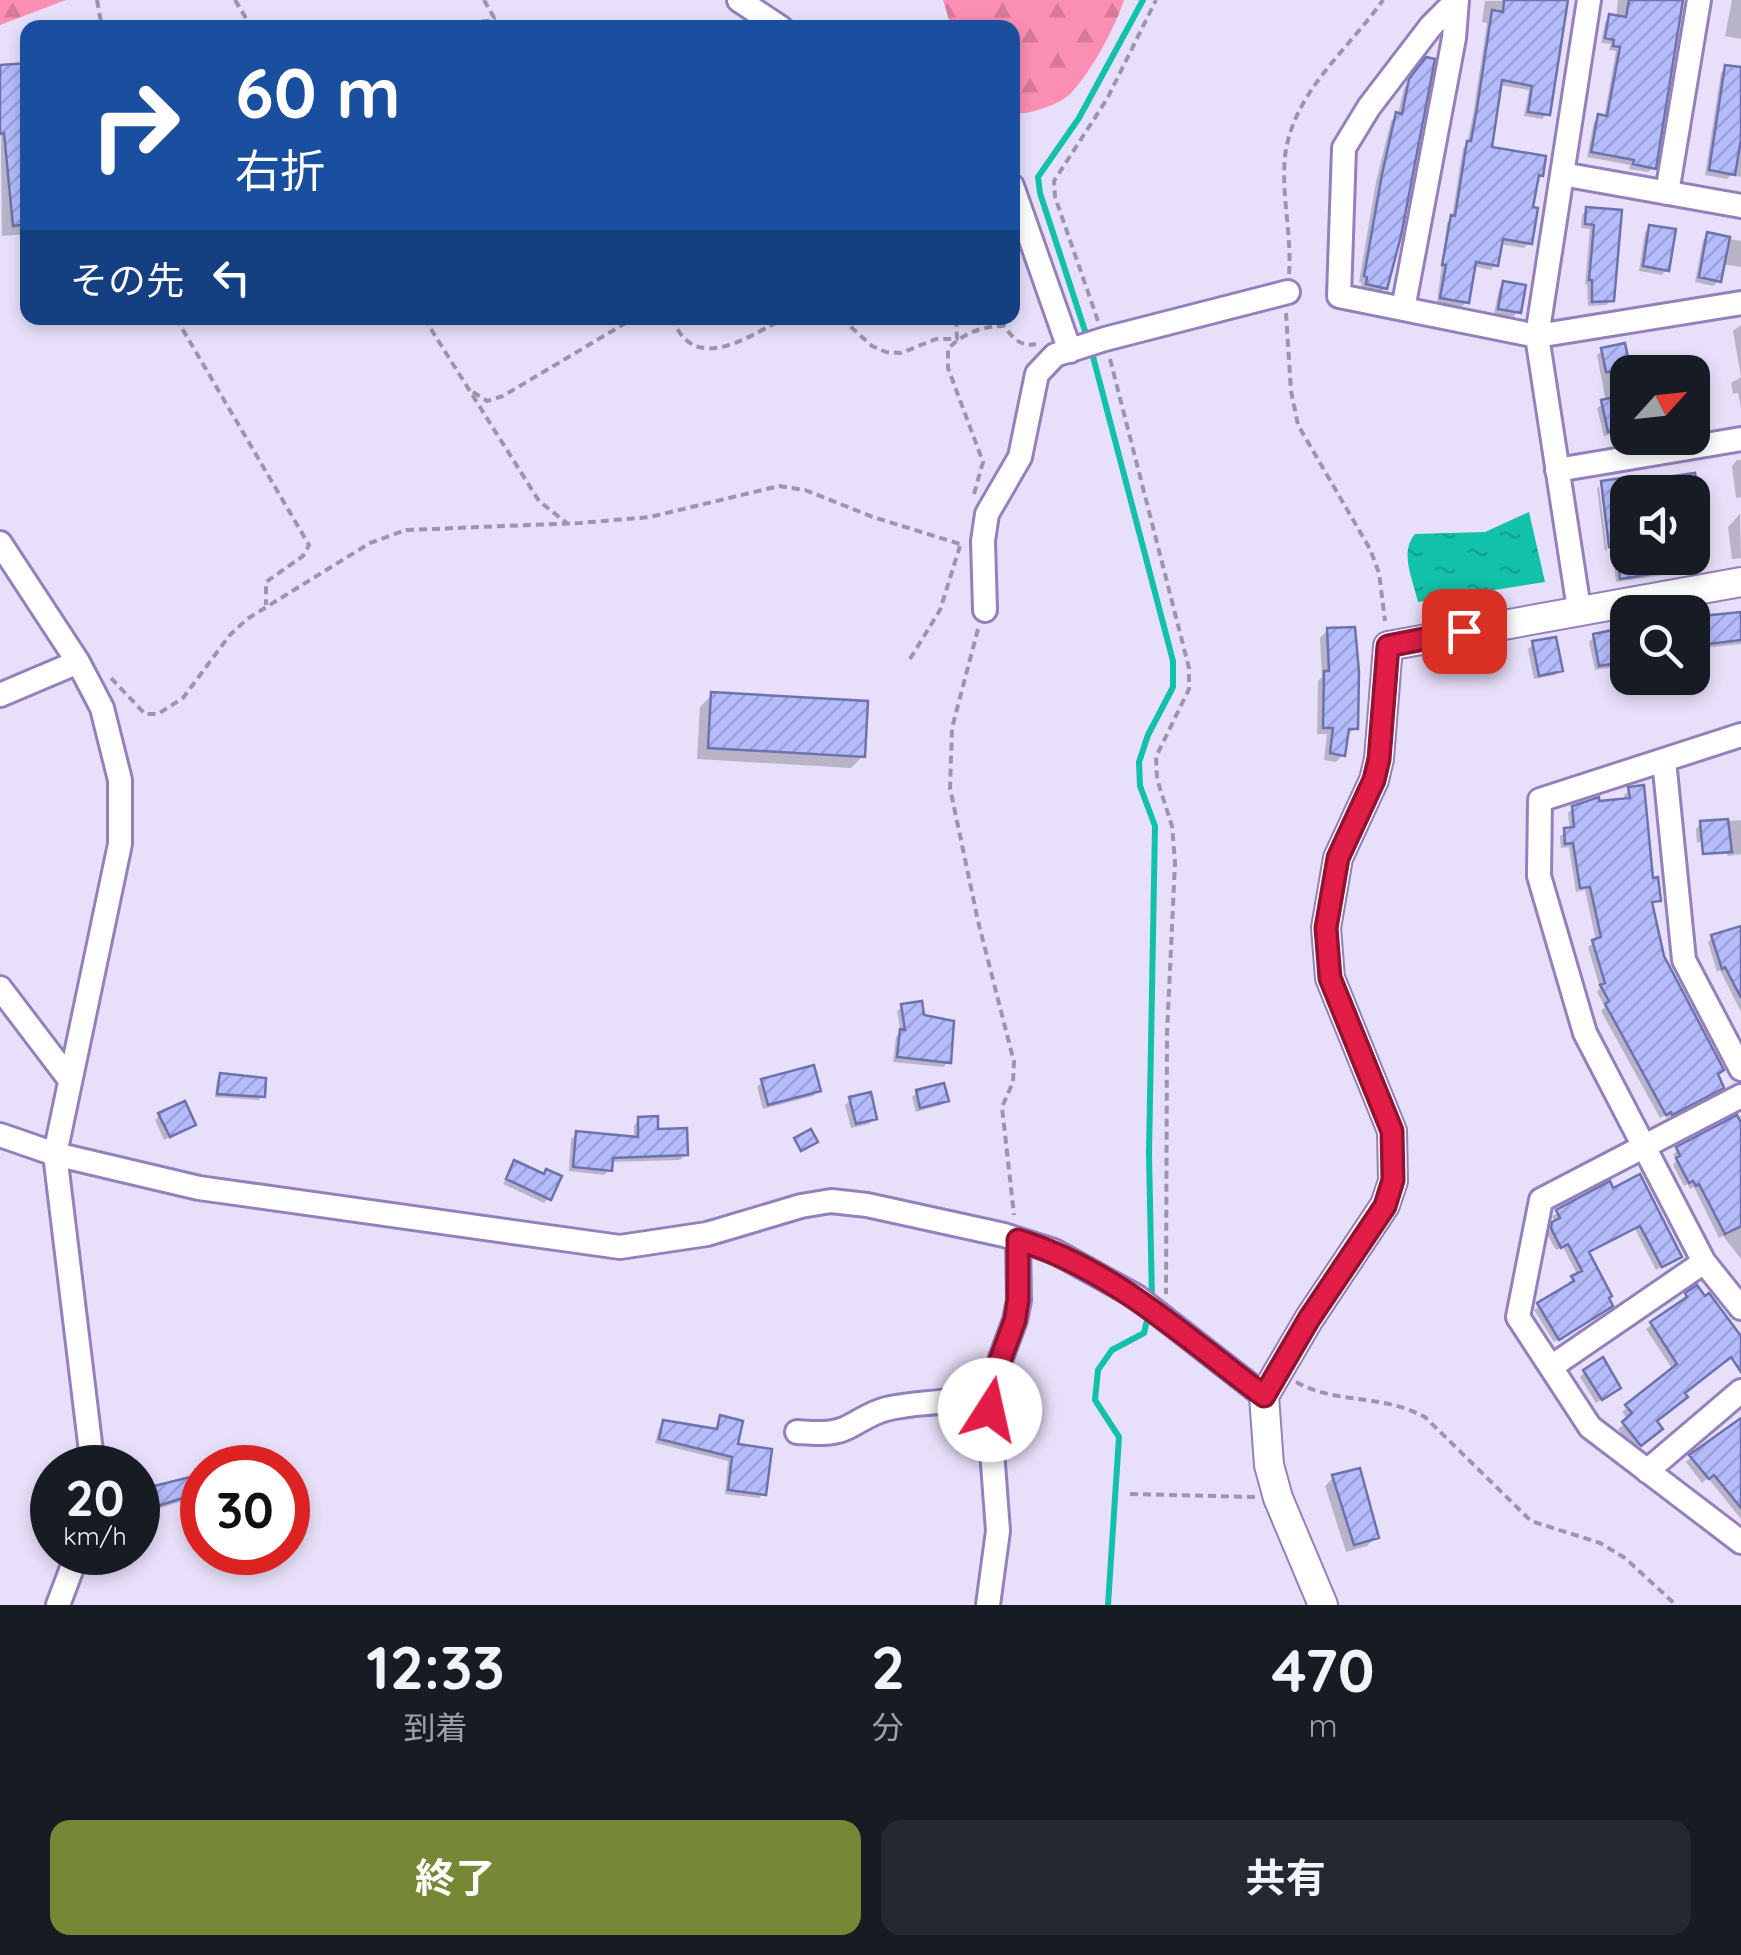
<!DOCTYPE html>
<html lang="ja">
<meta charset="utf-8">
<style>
:root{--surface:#171b24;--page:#242831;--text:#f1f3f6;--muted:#9ea1a6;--accent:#768736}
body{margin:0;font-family:Quicksand,"Noto Sans JP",sans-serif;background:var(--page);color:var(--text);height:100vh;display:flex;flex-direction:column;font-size:38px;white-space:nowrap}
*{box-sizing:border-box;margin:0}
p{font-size:32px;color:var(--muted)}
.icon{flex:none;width:55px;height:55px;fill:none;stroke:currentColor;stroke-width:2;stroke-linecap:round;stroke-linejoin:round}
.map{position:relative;height:1605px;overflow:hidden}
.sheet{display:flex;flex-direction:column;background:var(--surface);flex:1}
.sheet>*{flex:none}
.top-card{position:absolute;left:20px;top:20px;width:1000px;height:305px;border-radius:20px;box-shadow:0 5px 15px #0003;background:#1a4fa0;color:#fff;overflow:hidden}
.needle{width:65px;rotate:63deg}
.tools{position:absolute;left:1610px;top:355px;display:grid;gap:20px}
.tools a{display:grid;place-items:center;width:100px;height:100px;border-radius:20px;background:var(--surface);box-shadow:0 5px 15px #0003;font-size:50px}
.speed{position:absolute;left:30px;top:1445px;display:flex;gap:20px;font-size:50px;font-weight:700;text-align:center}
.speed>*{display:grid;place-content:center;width:130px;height:130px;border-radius:50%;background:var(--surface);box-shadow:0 5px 15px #0003;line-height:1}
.speed small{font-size:25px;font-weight:400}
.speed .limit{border:15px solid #d22;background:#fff;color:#111}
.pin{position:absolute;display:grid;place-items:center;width:85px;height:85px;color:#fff;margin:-42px;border-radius:20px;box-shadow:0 5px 15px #0006}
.me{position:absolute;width:110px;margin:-55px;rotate:10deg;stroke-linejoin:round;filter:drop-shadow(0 0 8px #0008)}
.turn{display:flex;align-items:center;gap:35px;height:210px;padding:0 50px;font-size:45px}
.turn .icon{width:130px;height:130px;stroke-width:2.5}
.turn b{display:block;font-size:70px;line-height:85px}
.then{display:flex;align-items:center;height:95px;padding:0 50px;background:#0003;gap:20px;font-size:38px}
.eta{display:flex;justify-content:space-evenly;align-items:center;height:170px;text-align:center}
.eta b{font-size:60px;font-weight:700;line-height:70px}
.primary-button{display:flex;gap:20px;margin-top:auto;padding:20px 50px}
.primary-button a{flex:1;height:115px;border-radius:20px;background:var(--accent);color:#fff;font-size:40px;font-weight:700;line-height:115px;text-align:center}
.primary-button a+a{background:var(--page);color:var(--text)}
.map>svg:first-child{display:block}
.forest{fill:url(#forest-firs)}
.water{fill:url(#water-ripples)}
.shadow{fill:#0003}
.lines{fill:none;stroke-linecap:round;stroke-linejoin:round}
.stream{stroke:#11c1a9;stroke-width:6}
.building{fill:url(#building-hatch);stroke:#6d72ac;stroke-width:2.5}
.minor-casing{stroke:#9480bb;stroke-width:28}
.tertiary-casing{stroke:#9480bb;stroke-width:32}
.path{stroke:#9d95ae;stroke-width:4;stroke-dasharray:8 5;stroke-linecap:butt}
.minor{stroke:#fff;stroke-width:22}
.tertiary{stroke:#fff;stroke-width:28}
.route-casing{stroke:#92132f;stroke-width:25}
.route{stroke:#e11d48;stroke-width:18}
</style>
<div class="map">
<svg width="1741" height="1605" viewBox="0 0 1741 1605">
<defs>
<pattern id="forest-firs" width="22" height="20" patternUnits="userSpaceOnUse" patternTransform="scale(2.5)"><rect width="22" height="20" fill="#fb8fb3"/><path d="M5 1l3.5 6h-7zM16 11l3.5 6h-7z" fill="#d77a9a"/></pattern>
<pattern id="water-ripples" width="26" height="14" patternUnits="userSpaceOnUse" patternTransform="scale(2.5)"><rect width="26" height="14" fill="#11c1a9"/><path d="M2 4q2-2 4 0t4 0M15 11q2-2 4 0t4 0" fill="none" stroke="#10a591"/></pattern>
<pattern id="building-hatch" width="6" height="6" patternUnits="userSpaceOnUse" patternTransform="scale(2.5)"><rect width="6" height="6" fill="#b5bcfc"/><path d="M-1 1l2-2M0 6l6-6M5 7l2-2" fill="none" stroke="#9ba1d8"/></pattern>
</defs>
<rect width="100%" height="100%" fill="#e8e0fa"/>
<path class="forest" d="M 0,0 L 66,0 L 0,25 Z
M 943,0 L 1124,0 C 1116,26 1091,72 1072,92 C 1062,104 1027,116 1013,113 L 1012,28 L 951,27 Z"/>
<path class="water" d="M 1529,512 L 1545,582 L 1418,602 C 1413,579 1399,553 1415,534 L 1485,532 Z"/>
<path class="shadow" d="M 1566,0 L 1547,114 L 1542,119 L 1524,116 L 1529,90 L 1499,85 L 1489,149 L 1540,174 L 1535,179 L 1529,243 L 1524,248 L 1499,244 L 1496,264 L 1491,270 L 1473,266 L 1467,302 L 1461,307 L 1437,303 L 1447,223 L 1452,217 L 1463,148 L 1467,144 L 1473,115 L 1487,23 L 1482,22 L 1485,1 Z
M 1618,0 L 1682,0 L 1654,167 L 1648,172 L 1629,169 L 1630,165 L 1587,157 L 1594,122 L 1599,117 L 1604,118 L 1616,51 L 1609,50 L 1611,44 L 1601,43 L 1605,22 L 1610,17 L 1616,18 Z
M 1732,0 L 1741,0 L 1741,39 L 1725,36 Z
M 28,65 L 28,234 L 2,236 L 0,68 Z
M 1420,66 L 1385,287 L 1378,294 L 1361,289 L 1362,283 L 1359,282 L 1376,182 L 1391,121 L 1398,114 L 1404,88 Z
M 1726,67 L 1741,70 L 1741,177 L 1731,175 L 1727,179 L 1705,175 L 1721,73 Z
M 1587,210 L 1619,212 L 1612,300 L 1606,305 L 1588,306 L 1587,284 L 1585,285 L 1590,229 L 1581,228 L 1582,215 Z
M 1650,227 L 1667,269 L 1662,275 L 1639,271 L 1645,232 Z
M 1708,235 L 1741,241 L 1741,267 L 1722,264 L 1719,281 L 1713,286 L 1695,282 L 1703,240 Z
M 1504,284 L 1518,312 L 1513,317 L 1494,314 L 1499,289 Z
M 1741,325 L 1741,408 L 1738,393 L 1733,394 L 1731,383 L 1741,377 L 1733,331 Z
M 1623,346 L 1628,372 L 1628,384 L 1622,387 L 1628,429 L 1604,436 L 1597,408 L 1606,402 L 1597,355 L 1603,350 Z
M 1685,354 L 1688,372 L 1678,372 L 1682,357 Z
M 1692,402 L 1696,428 L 1692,432 Z
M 1737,460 L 1741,460 L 1741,497 L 1736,498 L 1732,466 Z
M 1693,476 L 1698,508 L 1693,514 L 1692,492 L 1670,492 L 1669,484 L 1674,479 Z
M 1619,481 L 1620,490 L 1626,489 L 1628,499 L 1628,558 L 1689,558 L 1690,567 L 1685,572 L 1616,582 L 1604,484 L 1601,484 Z
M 1599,486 L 1607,550 L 1605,551 L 1597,488 Z
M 1740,514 L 1741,558 L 1732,559 L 1728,527 Z
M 1700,612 L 1701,619 L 1741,614 L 1741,644 L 1703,648 L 1692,654 L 1692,613 Z
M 1628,629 L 1628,665 L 1595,670 L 1589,642 L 1595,636 Z
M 1328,630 L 1355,728 L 1348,735 L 1343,755 L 1336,762 L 1324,760 L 1327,734 L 1317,734 L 1318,681 L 1322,677 L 1320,638 Z
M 1534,644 L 1561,670 L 1555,675 L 1534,679 L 1528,649 Z
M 712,695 L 863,756 L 851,768 L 697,759 L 700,707 Z
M 1630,790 L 1650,881 L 1658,900 L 1650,905 L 1662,957 L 1721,1088 L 1667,1118 L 1665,1115 L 1660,1118 L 1601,1011 L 1605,1007 L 1597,992 L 1600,988 L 1588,947 L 1596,941 L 1585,890 L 1576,892 L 1569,847 L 1561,848 L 1560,836 L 1570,830 L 1568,813 L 1573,808 L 1625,801 L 1624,795 Z
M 1741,820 L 1741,854 L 1728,856 L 1717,835 L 1697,843 L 1696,829 L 1701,823 Z
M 1713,937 L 1741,939 L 1741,1012 L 1720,970 L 1717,972 L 1708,942 Z
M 903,1006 L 922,1017 L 948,1062 L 943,1067 L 893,1062 L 896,1037 L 901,1032 L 897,1011 Z
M 221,1076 L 262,1096 L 259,1100 L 215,1097 L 217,1079 Z
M 763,1081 L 818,1090 L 813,1096 L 763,1109 L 757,1087 Z
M 917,1092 L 946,1100 L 941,1105 L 916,1112 L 912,1097 Z
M 851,1100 L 874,1118 L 869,1124 L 851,1128 L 845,1105 Z
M 160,1115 L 193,1124 L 164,1140 L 155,1120 Z
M 1741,1116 L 1741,1259 L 1723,1236 L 1719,1238 L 1694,1187 L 1690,1189 L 1688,1184 L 1684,1186 L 1673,1165 L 1676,1161 L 1673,1154 Z
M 639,1120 L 686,1154 L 680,1160 L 610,1162 L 610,1169 L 604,1175 L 569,1171 L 571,1139 L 577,1134 L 634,1139 L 634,1125 Z
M 515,1163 L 549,1198 L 544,1203 L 503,1184 Z
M 1609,1185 L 1674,1261 L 1656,1270 L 1635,1229 L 1587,1253 L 1605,1311 L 1554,1342 L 1534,1310 L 1570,1286 L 1568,1283 L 1578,1276 L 1563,1247 L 1556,1250 L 1547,1234 L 1555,1223 L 1552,1216 Z
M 1686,1295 L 1741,1340 L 1741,1352 L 1726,1363 L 1725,1360 L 1682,1393 L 1654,1422 L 1654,1433 L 1635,1449 L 1618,1429 L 1629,1420 L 1622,1412 L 1673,1370 L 1646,1329 L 1683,1303 L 1681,1300 Z
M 1585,1372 L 1613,1392 L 1596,1403 L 1580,1377 Z
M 721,1418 L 764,1493 L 759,1498 L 725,1494 L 728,1461 L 655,1443 L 659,1428 L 664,1423 L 714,1431 Z
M 1741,1421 L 1741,1519 L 1708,1478 L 1702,1483 L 1686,1462 L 1707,1443 Z
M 202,1476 L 202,1495 L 138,1515 L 138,1492 Z
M 1334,1477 L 1376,1537 L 1367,1546 L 1346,1552 L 1325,1486 Z"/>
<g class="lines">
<path class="stream" d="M 1087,337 L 1040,193 L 1038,177 L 1079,118 L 1143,0
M 1091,349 L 1173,661 L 1173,687 L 1148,735 L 1139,762 L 1140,786 L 1155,826 L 1149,1154 L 1152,1300
M 1108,1605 L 1119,1437 L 1095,1400 L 1098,1370 L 1112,1350 L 1144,1333 L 1149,1312"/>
</g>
<path class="building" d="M 1504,0 L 1568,0 L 1550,115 L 1528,112 L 1532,86 L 1502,80 L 1492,147 L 1546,156 L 1543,176 L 1539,175 L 1533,207 L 1538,208 L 1532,244 L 1503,239 L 1498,266 L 1476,262 L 1469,303 L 1440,298 L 1446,265 L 1442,265 L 1451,215 L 1455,216 L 1467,141 L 1471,141 L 1477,108 L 1492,10 L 1503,12 Z
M 1629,0 L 1683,0 L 1656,169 L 1633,164 L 1634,160 L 1591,152 L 1598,114 L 1607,116 L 1620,47 L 1613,46 L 1614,40 L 1605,38 L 1609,14 L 1626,17 Z
M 1426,57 L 1435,59 L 1401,236 L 1387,289 L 1366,284 L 1367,277 L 1364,276 L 1382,174 L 1396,112 L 1402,114 L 1409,79 Z
M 28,63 L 28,224 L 13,226 L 4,133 L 0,134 L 0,65 Z
M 1725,65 L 1741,67 L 1741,139 L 1735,175 L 1709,170 Z
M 1586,207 L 1622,210 L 1614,301 L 1592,302 L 1592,280 L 1589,280 L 1594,225 L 1585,224 Z
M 1649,225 L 1676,229 L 1669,271 L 1643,266 Z
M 1707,232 L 1730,237 L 1721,282 L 1699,277 Z
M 1503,281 L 1526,285 L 1521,313 L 1498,309 Z
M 1625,343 L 1631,372 L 1606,372 L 1601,348 Z
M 1628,394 L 1628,428 L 1608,432 L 1601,400 Z
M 1695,473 L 1698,492 L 1675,492 L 1673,476 Z
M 1622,478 L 1623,487 L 1628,487 L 1628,544 L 1609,547 L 1601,481 Z
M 1618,558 L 1689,558 L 1689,568 L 1620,579 Z
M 1741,612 L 1741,640 L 1692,646 L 1692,617 Z
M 1355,627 L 1359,672 L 1358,729 L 1349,729 L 1345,756 L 1330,753 L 1333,728 L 1323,728 L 1324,671 L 1329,671 L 1327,628 Z
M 1618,629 L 1624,662 L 1599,666 L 1593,634 Z
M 1556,637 L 1563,671 L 1539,676 L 1532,641 Z
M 711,692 L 868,701 L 865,757 L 708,748 Z
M 1644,785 L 1653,878 L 1658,877 L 1661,901 L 1652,902 L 1664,956 L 1724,1070 L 1718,1074 L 1724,1088 L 1672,1115 L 1671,1112 L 1666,1115 L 1605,1004 L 1609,1001 L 1600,985 L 1605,983 L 1592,940 L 1601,937 L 1590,887 L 1580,888 L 1573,843 L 1565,844 L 1564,828 L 1574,827 L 1572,806 L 1599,797 L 1599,801 L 1630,798 L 1628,787 Z
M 1728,819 L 1732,852 L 1703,854 L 1700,821 Z
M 1741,926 L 1741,998 L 1725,967 L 1722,969 L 1711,935 Z
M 922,1001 L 924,1015 L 954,1021 L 951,1063 L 897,1057 L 900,1029 L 905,1030 L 901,1004 Z
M 814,1065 L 821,1091 L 768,1105 L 761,1079 Z
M 220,1073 L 266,1078 L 265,1097 L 217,1094 Z
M 944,1083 L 949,1101 L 920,1108 L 916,1090 Z
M 871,1092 L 877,1119 L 856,1124 L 849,1097 Z
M 185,1101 L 196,1125 L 170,1137 L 158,1113 Z
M 1737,1115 L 1741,1123 L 1741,1226 L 1725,1234 L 1699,1184 L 1696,1186 L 1693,1181 L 1689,1183 L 1676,1158 L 1680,1156 L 1676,1147 Z
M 658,1116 L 658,1129 L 687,1128 L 688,1155 L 613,1158 L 612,1171 L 573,1167 L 576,1131 L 638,1137 L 638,1117 Z
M 811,1129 L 818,1142 L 801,1151 L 794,1138 Z
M 514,1160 L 544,1174 L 546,1169 L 562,1176 L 551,1200 L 506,1179 Z
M 1640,1174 L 1682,1257 L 1662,1267 L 1640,1226 L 1589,1252 L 1612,1296 L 1609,1298 L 1613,1306 L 1559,1340 L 1537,1303 L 1574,1281 L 1571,1276 L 1582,1271 L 1568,1244 L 1561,1248 L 1551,1228 L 1552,1222 L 1560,1218 L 1556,1210 L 1610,1181 L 1613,1188 Z
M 1697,1285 L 1705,1296 L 1709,1293 L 1741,1336 L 1741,1372 L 1731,1357 L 1685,1393 L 1688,1397 L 1657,1421 L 1663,1429 L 1641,1446 L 1622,1422 L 1632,1413 L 1625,1405 L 1677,1364 L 1650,1322 L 1687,1297 L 1685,1293 Z
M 1603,1357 L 1621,1388 L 1602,1400 L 1583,1370 Z
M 720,1415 L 743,1421 L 738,1444 L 772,1449 L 766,1495 L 728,1490 L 732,1457 L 659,1439 L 663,1420 L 717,1429 Z
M 1741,1418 L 1741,1508 L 1714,1475 L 1709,1479 L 1689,1455 Z
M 1360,1468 L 1379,1538 L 1354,1545 L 1332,1475 Z
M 202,1474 L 202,1492 L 142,1511 L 138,1490 Z"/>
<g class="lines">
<g class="minor-casing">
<path id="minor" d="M 739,0 L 781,28
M 1457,0 L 1431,26 L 1369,107 L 1344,148 L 1339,296 L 1537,336 L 1741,303
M 1562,174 L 1741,206
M 1012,186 L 1070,351
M 1667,193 L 1699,0
M 1403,309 L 1454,38 L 1457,0
M 1557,470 L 1741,439
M 0,543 L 78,662 L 102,708 L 120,780 L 120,844 L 55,1154 L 93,1468
M 1579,609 L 1537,336 L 1589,0
M 985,610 L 983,541 L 987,514 L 1020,457 L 1037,374 L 1055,355 L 1105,339 L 1288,292
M 0,695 L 78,662
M 1741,735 L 1540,800 L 1539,876 L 1585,1033 L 1704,1262 L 1741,1308
M 1664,760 L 1684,960 L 1741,1069
M 0,988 L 70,1080
M 1741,1096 L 1541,1200 L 1518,1317 L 1590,1427 L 1741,1542
M 0,1135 L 55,1154 L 199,1188 L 620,1247 L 707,1234 L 801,1206 L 831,1201 L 867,1205 L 1004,1235 L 1054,1251 L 1137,1297 L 1264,1396
M 1551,1367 L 1704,1262
M 797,1432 C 813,1433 829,1435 844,1429 C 858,1423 870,1413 886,1409 C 927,1399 952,1408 993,1386
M 1647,1471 L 1741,1391
M 58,1605 L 78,1552
M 988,1605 L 998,1531 L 989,1410 L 994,1377 L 1015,1320 L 1019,1300 L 1018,1240"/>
</g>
<g class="tertiary-casing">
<path id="tertiary" d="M 1323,1605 L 1278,1498 L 1269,1465 L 1264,1396 L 1309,1319 L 1385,1205 L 1393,1181 L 1392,1131 L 1330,978 L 1326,928 L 1338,858 L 1374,780 L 1379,759 L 1388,646 L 1741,582"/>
</g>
<path class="path" d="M 97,0 L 102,28
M 235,0 L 252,28
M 484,0 L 500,28
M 470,28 L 480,22 L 496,20
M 1289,274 C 1292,235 1281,194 1285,157 C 1292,93 1348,50 1383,0
M 1286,313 L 1291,391 L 1298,425 L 1370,549 L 1379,573 L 1385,621
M 176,318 L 309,545 L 303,556 L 266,582 L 266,605
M 424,318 L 539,501 L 568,524
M 671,318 C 675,324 679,333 684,338 C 711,366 759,330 785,318
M 841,318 L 872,346 L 886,352 L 901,353 L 936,339 L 957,339 L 956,318
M 1098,321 L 1055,197 L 1054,181 L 1107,99 L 1156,0
M 1110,359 L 1189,668 L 1189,689 L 1156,757 L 1157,779 L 1172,826 L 1175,863 L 1167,1033 L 1166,1294
M 473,392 L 487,401 L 503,396 L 634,318
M 974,494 L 983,462 L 948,368 L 948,349 C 963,333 983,326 1004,326 C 1012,337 1021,348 1036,344
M 978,629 L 952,728 L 950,788 L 978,921 L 1014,1062 L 1013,1082 L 1002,1107 L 1014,1215
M 910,659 L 940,610 L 960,546
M 111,678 L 145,714 L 158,714 L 183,698 L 229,636 L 247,619 L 370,543 L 406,530 L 580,523 L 650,517 L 779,486 L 805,490 L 873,517 L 960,544
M 1296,1382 C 1338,1405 1380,1393 1425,1417 L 1531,1521 L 1600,1543 L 1625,1558 L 1676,1605
M 1130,1494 L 1255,1497"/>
<use href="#minor" class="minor"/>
<use href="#tertiary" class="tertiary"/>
</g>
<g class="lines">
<g class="route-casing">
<path id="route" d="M 990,1410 L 994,1377 L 1015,1320 L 1018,1300 L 1018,1240 C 1113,1269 1185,1337 1264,1396 L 1309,1319 L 1385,1206 L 1393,1180 L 1392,1131 L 1330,978 L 1326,928 L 1338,858 L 1374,780 L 1379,759 L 1388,646 L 1464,631"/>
</g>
<use href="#route" class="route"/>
</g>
</svg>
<div class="tools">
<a><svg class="needle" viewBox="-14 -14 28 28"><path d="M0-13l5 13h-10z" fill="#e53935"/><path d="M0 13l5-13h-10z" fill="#9ea1a6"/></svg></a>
<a><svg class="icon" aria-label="sound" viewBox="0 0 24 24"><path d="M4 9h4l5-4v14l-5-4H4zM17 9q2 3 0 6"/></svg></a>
<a><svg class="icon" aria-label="search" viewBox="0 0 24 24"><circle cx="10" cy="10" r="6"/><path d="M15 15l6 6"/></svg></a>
</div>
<div class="speed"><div>20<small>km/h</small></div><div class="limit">30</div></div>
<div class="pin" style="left:1464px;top:631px;background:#d93025"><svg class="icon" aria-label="arrive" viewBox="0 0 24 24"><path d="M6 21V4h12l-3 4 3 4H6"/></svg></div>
<svg class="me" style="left:990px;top:1410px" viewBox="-20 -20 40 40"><circle r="19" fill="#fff"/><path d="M0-13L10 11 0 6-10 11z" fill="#e11d48"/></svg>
<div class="top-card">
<div class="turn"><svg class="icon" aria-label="right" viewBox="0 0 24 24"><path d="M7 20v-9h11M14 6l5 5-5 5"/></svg><div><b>60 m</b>右折</div></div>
<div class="then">その先<svg class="icon" aria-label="left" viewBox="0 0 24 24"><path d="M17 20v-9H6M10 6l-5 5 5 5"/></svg></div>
</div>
</div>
<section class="sheet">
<div class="eta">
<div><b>12:33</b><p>到着</p></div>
<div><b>2</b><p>分</p></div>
<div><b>470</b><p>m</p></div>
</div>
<div class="primary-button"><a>終了</a><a>共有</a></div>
</section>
